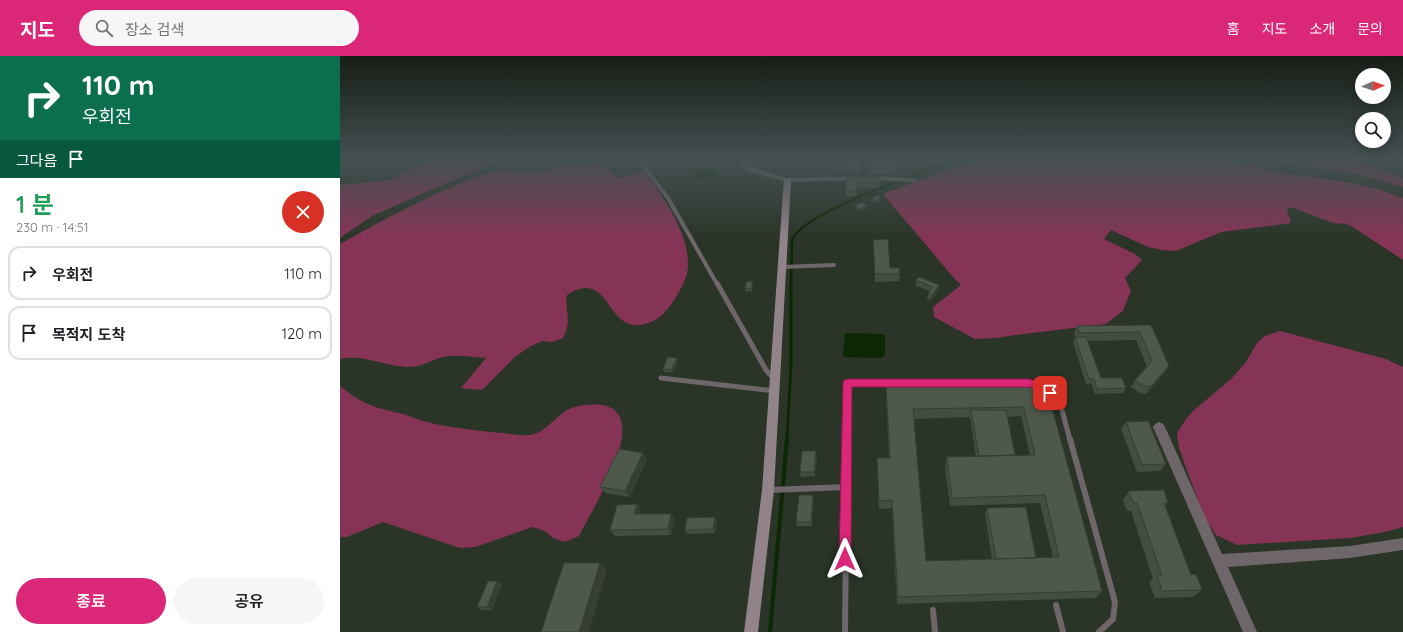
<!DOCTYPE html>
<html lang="ko">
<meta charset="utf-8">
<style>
:root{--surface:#fff;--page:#f6f6f6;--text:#202124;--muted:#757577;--line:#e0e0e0;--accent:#db2777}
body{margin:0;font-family:Quicksand,"Noto Sans KR",sans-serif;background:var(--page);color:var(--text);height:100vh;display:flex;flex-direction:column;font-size:15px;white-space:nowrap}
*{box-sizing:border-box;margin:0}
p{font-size:13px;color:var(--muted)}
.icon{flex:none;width:22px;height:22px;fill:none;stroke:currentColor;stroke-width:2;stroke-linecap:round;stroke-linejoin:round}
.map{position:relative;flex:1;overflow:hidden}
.panel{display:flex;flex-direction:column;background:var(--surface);width:340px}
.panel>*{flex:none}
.banner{background:#0b6e4f;color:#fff;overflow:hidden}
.needle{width:26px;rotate:88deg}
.controls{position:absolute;left:1015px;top:12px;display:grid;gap:8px}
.controls a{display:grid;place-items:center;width:36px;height:36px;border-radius:50%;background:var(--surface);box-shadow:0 2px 10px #0003;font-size:20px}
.pin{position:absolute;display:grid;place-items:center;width:34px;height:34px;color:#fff;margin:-17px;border-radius:8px;box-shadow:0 2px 6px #0006}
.me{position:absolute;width:44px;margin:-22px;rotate:0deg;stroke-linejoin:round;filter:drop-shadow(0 0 3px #0008)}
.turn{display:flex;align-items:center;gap:14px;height:84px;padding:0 16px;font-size:18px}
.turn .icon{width:52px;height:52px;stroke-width:2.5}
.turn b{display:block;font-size:28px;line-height:34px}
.then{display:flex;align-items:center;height:38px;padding:0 16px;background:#0003;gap:8px;font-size:15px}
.round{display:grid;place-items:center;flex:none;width:42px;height:42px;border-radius:21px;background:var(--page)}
.summary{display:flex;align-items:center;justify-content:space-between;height:68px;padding:0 16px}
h1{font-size:24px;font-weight:600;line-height:30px;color:#1e9e55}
.button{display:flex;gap:8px;margin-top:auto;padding:8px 16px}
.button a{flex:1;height:46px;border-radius:24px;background:var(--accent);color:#fff;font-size:16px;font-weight:600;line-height:46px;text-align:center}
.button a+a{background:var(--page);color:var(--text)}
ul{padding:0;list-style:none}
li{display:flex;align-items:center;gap:12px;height:54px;margin:0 8px 6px;padding:0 8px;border:2px solid var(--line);border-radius:12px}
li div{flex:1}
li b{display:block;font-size:15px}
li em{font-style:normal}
header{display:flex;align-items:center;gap:24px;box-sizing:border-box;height:56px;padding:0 20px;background:var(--accent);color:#fff}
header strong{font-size:19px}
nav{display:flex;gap:22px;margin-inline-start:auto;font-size:14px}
.search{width:280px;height:36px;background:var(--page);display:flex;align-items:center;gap:10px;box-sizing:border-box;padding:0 14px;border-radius:22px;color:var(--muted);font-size:15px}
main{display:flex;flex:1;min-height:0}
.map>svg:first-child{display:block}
.green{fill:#863456}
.water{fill:#0c2803}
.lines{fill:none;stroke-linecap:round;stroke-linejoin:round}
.stream-far2{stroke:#0c2803;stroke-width:2.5}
.stream-far1{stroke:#0c2803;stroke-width:3}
.stream{stroke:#0c2803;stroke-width:4}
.lane-far2{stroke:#6f6669;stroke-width:4}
.lane-far1{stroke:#6f6669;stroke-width:5}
.lane{stroke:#6f6669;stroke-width:6}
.street{fill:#6f6669;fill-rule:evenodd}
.secondary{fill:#918388;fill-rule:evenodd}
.wall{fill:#434d40;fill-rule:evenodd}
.shaded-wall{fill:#373e34}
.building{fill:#4e594b;stroke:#373e34;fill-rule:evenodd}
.route{fill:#db2777;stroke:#8e194d}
</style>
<header>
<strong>지도</strong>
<div class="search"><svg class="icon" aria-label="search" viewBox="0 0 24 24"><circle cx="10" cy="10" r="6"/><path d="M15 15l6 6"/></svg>장소 검색</div>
<nav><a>홈</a><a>지도</a><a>소개</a><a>문의</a></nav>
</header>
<main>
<section class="panel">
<div class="banner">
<div class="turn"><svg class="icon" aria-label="right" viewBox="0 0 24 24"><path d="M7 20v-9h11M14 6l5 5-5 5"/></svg><div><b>110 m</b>우회전</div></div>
<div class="then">그다음<svg class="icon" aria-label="arrive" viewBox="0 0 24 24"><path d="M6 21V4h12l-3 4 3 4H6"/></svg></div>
</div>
<div class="summary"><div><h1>1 분</h1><p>230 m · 14:51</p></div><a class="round" style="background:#d93025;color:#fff"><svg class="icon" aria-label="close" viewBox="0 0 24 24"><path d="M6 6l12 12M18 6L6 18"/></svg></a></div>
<ul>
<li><svg class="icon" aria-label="right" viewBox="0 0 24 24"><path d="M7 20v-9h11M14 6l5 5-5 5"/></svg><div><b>우회전</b></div><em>110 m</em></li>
<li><svg class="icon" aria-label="arrive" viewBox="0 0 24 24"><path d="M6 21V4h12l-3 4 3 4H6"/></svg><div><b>목적지 도착</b></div><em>120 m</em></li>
</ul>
<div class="button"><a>종료</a><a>공유</a></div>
</section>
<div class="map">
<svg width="1063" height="576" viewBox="0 0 1063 576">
<rect width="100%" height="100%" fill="#2a3427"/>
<path class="green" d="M 93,103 L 166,103 L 88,135 L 32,160 L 0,182 L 0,129 L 50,124 L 78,109 Z
M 636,103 L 896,103 C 932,120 972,119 1010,127 C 1028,130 1046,135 1063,142 L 1063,204 L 1013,171 L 1006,168 L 993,167 L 954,152 L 948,152 L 947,155 L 951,167 L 881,176 L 836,195 L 822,194 L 808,191 L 771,174 L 764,183 L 795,198 L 802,204 L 785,222 L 791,235 L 783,255 L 766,268 L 675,279 L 657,282 L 635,283 L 594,261 L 593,251 L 621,229 L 613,221 L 543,138 Z
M 914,103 L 1016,103 L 1063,122 L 1063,131 L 1017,118 Z
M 246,106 L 261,109 L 278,122 L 304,115 C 323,141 349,176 348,210 C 348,220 341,233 336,241 C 330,250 324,260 313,265 C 264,288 274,209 227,239 C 224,256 233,262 223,282 L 212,286 L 202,285 L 191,290 L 176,300 L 142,334 L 121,332 L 146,302 C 133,301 117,298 103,301 C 91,304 80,312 67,311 C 44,310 23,298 0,303 L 0,188 L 47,162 L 100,136 L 147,117 L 164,115 L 196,117 L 230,108 Z
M 940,275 L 1046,303 L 1063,311 L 1063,471 L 1045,476 L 1010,482 L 897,489 L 876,479 L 864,461 L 839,392 L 837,377 L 844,366 L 852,356 L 891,323 L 906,306 L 917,287 L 925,280 Z
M 0,330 C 9,337 18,344 28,348 C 39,353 51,355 63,358 C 70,360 76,363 83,365 C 106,371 139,375 163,377 C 172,378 185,381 194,378 C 211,373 219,353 239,350 C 328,334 255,448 239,480 L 225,486 L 213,482 L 205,475 L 193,471 L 135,491 L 120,492 L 43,466 L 7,481 L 0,481 Z"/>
<path class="water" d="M 374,112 L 377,120 L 355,123 L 354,115 Z
M 505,277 L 542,278 L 545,280 L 545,299 L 542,302 L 504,301 L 503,299 Z"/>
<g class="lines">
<path class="stream-far2" d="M 451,228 L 452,184 C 464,155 585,116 617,103"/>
<path class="stream-far1" d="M 447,384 L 451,309 L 451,227"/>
<path class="stream" d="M 430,576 L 447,383"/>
<path class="lane-far2" d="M 298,103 L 328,142 L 377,228
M 443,211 L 494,209"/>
<path class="lane-far1" d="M 377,227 L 426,314 L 435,324
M 321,322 L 435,335
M 703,331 L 716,342 L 722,354 L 730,384
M 507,384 L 508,327 L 656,327"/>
<path class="lane" d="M 730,383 L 775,546 L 773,563 L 759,576
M 429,434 L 506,431
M 716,549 L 723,576
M 593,554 L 595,576
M 505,576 L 507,383"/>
<path class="street" d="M 397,103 L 405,103 L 406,107 L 412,111 L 447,122 L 531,120 L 574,122 L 578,124 L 574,126 L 531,124 L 447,126 L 406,115 L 400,110 Z
M 819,366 L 823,368 L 825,371 L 882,498 L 1010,490 L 1063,482 L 1063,494 L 1010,502 L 888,511 L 917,576 L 903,576 L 813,371 L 815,368 Z"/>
<path class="secondary" d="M 444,122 L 447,122 L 451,124 L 434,434 L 418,576 L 404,576 L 422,434 Z"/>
</g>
<path class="wall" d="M 504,103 L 504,116 L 494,116 L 494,111 Z
M 509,103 L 520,103 L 520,117 L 509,117 Z
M 544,103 L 555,103 L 555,118 L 529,118 L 529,105 L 546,105 L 546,104 L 544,104 Z
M 506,121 L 539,121 L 539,132 L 517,132 L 517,140 L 506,140 Z
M 532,142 L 541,145 L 536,147 L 532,144 Z
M 515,149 L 527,153 L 519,156 L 515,152 Z
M 533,184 L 550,212 L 560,218 L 559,225 L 535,226 Z
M 579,221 L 599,234 L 591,244 L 587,243 L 588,238 L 590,235 L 576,230 L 576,224 Z
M 413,228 L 412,235 L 406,236 L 405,233 Z
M 811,269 L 829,310 L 825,317 L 806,338 L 800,337 L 791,331 L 795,324 L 807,311 L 796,284 L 748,285 L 761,322 L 786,332 L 783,337 L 755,338 L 751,327 L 746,328 L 733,286 L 735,281 L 734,277 L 737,270 Z
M 337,302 L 338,305 L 333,317 L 324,316 L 323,313 Z
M 705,326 L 762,535 L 756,542 L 557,548 L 552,452 L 539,453 L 537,402 L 549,402 L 546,339 L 546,330 ZM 681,360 L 690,399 L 675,400 L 667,361 ZM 630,361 L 636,401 L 607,401 L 605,410 L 610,450 L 700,447 L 713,501 L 696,502 L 647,452 L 645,458 L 652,503 L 586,505 L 574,363 Z
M 786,366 L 826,408 L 820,415 L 797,416 L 781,373 Z
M 477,399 L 475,420 L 461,421 L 460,416 Z
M 307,403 L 290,441 L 265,437 L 260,431 Z
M 789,435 L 828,447 L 825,450 L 851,519 L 862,534 L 853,541 L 815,542 L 809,526 L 813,523 L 791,455 L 787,455 L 783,444 Z
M 473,439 L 474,444 L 472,470 L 457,470 L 456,466 Z
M 297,448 L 301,454 L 300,458 L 335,464 L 331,479 L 275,480 L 270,474 Z
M 377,465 L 375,477 L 347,478 L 345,474 Z
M 157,525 L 162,528 L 152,554 L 142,554 L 137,551 Z"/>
<path class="shaded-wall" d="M 541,142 L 541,145 L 536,147 L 536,145 Z
M 527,150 L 527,153 L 519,156 L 519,153 Z
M 599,229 L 599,234 L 591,244 L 592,239 Z
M 337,302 L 338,305 L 333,317 L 331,314 Z
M 829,310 L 825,317 L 806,338 L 811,330 Z
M 476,395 L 477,399 L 475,420 L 474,416 Z
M 303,397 L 307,403 L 290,441 L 285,435 Z
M 473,439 L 474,444 L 472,470 L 471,466 Z
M 297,448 L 301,454 L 299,464 L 294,458 Z
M 331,458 L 335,464 L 331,479 L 328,473 Z
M 375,461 L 377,465 L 375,477 L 373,473 Z
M 260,507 L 267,514 L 249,576 L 239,576 Z
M 157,525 L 162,528 L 152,554 L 147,551 Z"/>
<path class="building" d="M 494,103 L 504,103 L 504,111 L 494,111 Z
M 509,103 L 520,103 L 520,112 L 509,112 Z
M 547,103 L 555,103 L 556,111 L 529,111 L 529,105 L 547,105 Z
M 506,121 L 539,121 L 539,127 L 517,127 L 517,135 L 506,135 Z
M 538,139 L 541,142 L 536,145 L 532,142 Z
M 523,146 L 527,150 L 519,153 L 515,149 Z
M 548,183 L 550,212 L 559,212 L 560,218 L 535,218 L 533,184 Z
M 579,221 L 599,229 L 592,239 L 588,238 L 593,231 L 576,224 Z
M 412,225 L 412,232 L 405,233 L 406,226 Z
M 811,269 L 829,310 L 811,330 L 804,330 L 795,324 L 812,305 L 800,276 L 739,277 L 737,270 Z
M 735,281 L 746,281 L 761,322 L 782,322 L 786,332 L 757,333 L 754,323 L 749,323 Z
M 328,301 L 337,302 L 331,314 L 323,313 Z
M 705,326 L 762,535 L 558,541 L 552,444 L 539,445 L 537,402 L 550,402 L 546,330 ZM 684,351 L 695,399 L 607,401 L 612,442 L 705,439 L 719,501 L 586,505 L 573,353 Z
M 631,354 L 666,354 L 675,399 L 639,400 Z
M 808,365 L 826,408 L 802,409 L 786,366 Z
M 279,393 L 303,397 L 285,435 L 260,431 Z
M 462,395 L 476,395 L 474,416 L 460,416 Z
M 824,434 L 828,447 L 824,447 L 851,519 L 856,518 L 862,534 L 822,535 L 817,519 L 822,519 L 797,447 L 793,447 L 789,435 Z
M 459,439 L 473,439 L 471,466 L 456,466 Z
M 297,448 L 294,458 L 331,458 L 328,473 L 270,474 L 277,449 Z
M 686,451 L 696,502 L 656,503 L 647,452 Z
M 375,461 L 373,473 L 345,474 L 347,462 Z
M 224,507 L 260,507 L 239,576 L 201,576 Z
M 148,525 L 157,525 L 147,551 L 137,551 Z"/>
<linearGradient id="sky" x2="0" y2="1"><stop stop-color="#171d15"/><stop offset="0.56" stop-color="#445052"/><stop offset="1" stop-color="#445052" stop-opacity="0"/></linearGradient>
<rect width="1063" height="184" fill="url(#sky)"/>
<path class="route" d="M 508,323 L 689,323 L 707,328 L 714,337 L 713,340 L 710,341 L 700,334 L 689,331 L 512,331 L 511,503 L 510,508 L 505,509 L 501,508 L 499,503 L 503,327 L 504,324 Z"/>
</svg>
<div class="controls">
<a><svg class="needle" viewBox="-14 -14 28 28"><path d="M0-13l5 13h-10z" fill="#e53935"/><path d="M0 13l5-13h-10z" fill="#757577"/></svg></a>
<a><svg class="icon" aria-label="search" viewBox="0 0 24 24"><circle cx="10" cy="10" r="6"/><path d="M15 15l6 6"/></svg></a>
</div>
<div class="pin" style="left:710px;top:337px;background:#d93025"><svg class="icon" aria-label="arrive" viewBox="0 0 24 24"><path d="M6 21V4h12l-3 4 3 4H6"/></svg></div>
<svg class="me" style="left:505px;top:503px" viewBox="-20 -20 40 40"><path d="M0-17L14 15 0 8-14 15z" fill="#db2777" stroke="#fff" stroke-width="4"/></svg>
</div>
</main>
